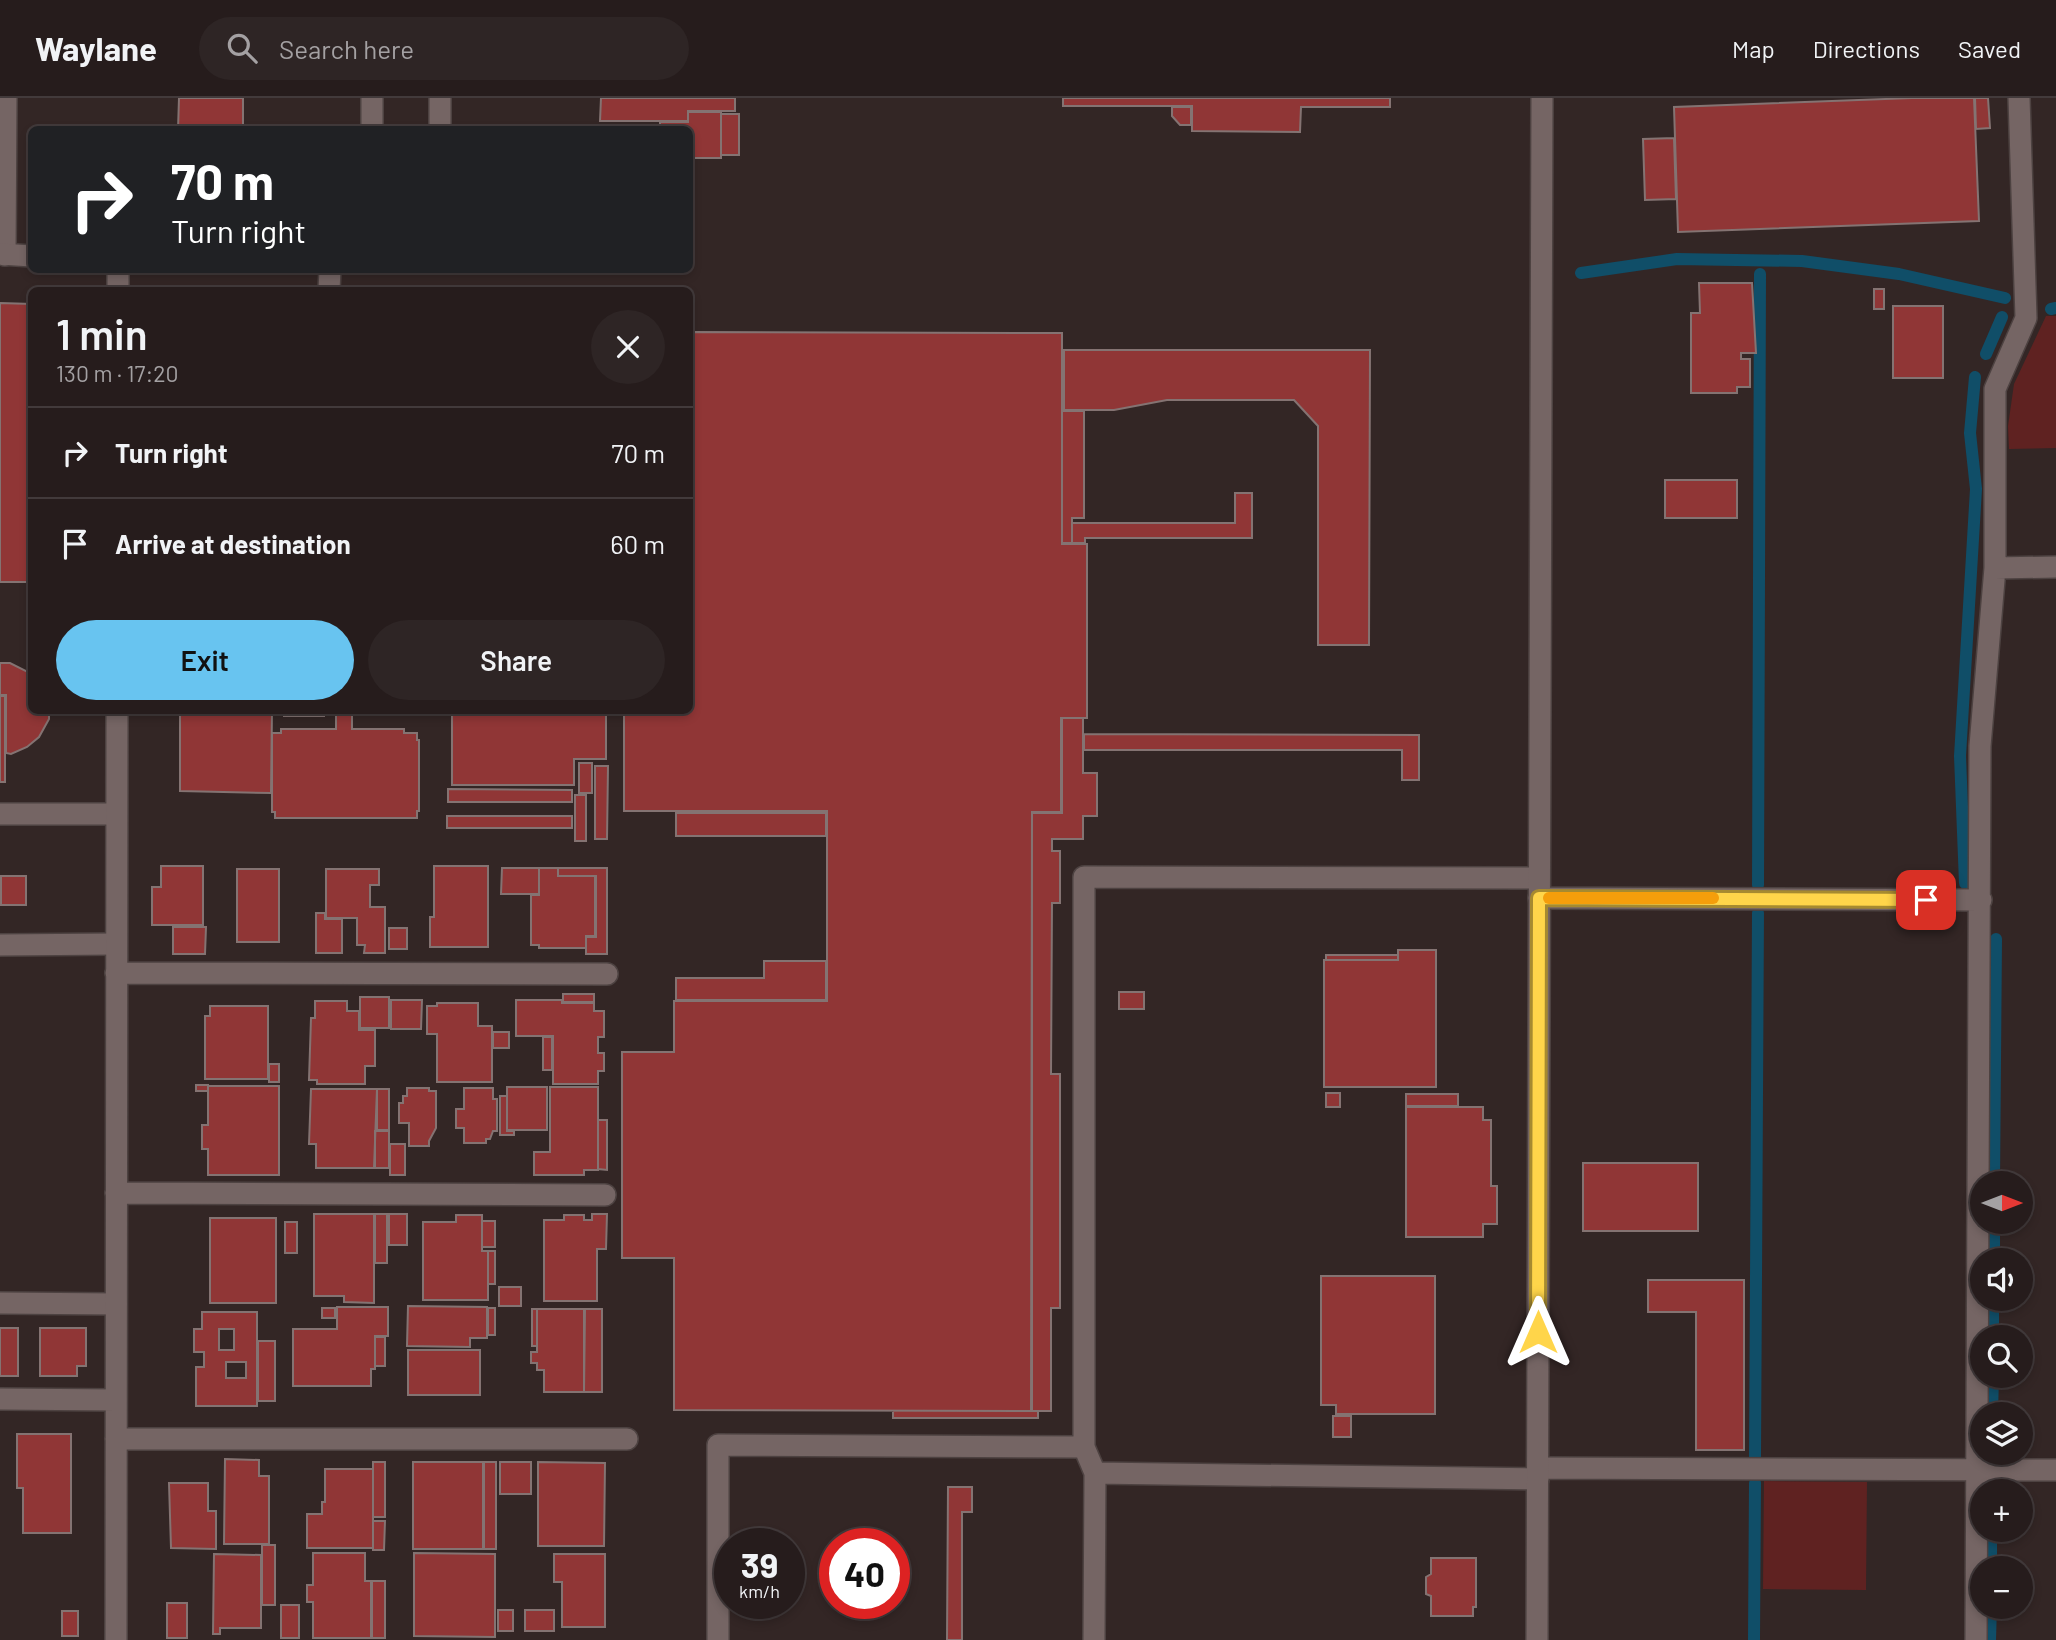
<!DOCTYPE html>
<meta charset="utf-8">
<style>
:root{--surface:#261c1c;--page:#2e2525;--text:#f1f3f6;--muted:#a4a1a3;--line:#423a3b;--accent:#68c4f0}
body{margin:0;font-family:Barlow,sans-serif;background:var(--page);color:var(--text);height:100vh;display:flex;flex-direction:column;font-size:26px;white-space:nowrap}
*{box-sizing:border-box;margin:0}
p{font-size:23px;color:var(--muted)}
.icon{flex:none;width:38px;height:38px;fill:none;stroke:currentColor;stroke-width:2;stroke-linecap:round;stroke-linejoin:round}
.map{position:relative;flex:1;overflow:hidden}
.details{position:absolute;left:28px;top:189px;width:665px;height:427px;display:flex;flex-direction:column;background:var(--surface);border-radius:10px;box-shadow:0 4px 10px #0003,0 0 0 2px var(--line)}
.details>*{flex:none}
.hud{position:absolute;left:28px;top:28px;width:665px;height:147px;border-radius:10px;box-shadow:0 4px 10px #0003,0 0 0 2px var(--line);background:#202124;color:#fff;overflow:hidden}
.needle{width:46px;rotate:90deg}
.controls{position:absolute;left:1970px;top:1073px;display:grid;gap:14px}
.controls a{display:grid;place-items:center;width:63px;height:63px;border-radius:50%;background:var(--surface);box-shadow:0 4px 10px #0003,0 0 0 2px var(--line);font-size:35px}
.speed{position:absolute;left:714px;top:1430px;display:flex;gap:14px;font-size:35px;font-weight:700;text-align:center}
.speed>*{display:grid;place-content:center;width:91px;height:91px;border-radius:50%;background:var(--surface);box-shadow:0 4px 10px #0003,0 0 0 2px var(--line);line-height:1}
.speed small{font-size:18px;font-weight:400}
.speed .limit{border:10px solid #d22;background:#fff;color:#111}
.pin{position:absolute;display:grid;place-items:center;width:60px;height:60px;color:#fff;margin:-30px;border-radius:14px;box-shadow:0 4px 10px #0006}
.me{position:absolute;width:77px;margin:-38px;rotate:0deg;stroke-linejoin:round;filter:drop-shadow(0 0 5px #0008)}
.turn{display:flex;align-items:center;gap:24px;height:147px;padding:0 28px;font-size:32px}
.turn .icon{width:91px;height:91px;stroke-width:2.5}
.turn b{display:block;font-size:49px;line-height:60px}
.round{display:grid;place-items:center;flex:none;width:74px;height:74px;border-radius:37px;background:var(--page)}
.headline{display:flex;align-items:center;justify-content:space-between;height:119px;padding:0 28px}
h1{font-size:42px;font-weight:600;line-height:52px}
.cta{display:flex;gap:14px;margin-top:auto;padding:14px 28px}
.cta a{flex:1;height:80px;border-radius:42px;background:var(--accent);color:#111;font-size:28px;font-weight:600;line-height:80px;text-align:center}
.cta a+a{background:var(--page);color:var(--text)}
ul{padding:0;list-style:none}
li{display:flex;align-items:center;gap:21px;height:91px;padding:0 28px;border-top:2px solid var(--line)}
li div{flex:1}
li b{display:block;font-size:26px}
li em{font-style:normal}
header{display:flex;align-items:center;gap:42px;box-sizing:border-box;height:98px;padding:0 35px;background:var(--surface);border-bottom:2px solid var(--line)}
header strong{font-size:33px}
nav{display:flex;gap:38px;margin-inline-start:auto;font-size:24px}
.search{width:490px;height:63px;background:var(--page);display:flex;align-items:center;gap:18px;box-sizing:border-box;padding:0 24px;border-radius:38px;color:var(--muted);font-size:26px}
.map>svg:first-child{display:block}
.green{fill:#5f2221}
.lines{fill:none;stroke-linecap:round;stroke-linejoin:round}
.stream{stroke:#104e68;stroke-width:12}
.building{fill:#903636;stroke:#847372;stroke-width:2;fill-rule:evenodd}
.service-casing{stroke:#4d4241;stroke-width:24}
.minor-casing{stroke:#4d4241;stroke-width:24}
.tertiary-casing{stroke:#4d4241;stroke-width:24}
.service{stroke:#756564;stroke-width:21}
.minor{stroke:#756564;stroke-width:21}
.tertiary{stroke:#756564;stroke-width:21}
.route-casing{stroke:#a68a30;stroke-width:18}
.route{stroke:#ffd54a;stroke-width:12}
.slow{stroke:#f59e0b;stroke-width:12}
</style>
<header>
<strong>Waylane</strong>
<div class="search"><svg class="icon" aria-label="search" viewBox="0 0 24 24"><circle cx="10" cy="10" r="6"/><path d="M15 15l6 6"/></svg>Search here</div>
<nav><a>Map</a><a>Directions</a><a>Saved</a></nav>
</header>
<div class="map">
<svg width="2056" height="1542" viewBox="0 0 2056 1542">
<rect width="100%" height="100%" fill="#332625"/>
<path class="green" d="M 2046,218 L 2056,218 L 2056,350 L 2009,351 L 2008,328 L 2014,286 Z
M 1764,1383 L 1867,1384 L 1866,1492 L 1763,1491 Z"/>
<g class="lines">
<path class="stream" d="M 1581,175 L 1677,161 L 1802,163 L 1899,176 L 2005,200
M 2051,211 L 2056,210
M 1986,256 L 2002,219
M 1965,785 L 1960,658 L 1976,391 L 1970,335 L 1975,279
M 1758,787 L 1760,176
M 1994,1085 L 1996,841
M 1994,1160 L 1994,1124
M 1993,1239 L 1993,1204
M 1992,1316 L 1993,1278
M 1755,1360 L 1758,815
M 1992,1393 L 1992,1391
M 1991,1470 L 1991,1432
M 1754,1542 L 1755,1385
M 1990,1542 L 1991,1508"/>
</g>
<path class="building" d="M 179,0 L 243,0 L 243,32 L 178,32 Z
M 601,0 L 735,0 L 735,13 L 688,13 L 688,23 L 600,23 Z
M 1063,0 L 1390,0 L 1390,9 L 1301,9 L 1300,34 L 1192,33 L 1192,8 L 1063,8 Z
M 1912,0 L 1974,0 L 1979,123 L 1678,134 L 1674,9 Z
M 1975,0 L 1988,0 L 1990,30 L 1976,31 Z
M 1172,9 L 1191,9 L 1191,27 L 1180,27 L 1172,18 Z
M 688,14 L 721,14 L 721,60 L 690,60 L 690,32 L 660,32 L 660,24 L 688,24 Z
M 721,16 L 739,16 L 739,57 L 721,57 Z
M 1674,40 L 1676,101 L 1645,102 L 1643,41 Z
M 1699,185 L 1752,185 L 1756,255 L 1741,255 L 1741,261 L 1750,261 L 1750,289 L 1737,289 L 1737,295 L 1691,295 L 1691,215 L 1700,215 Z
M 181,190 L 257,190 L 257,192 L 181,192 Z
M 1874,191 L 1884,191 L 1884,211 L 1874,211 Z
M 0,205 L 32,206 L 32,484 L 0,484 Z
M 1893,208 L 1943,208 L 1943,280 L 1893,280 Z
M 690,234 L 1062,235 L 1062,446 L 1087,446 L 1087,620 L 1061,620 L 1061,714 L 1032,714 L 1031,1313 L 674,1312 L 674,1160 L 622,1160 L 622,954 L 674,954 L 674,903 L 827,903 L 827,713 L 624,713 L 624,612 L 690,612 Z
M 1064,252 L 1370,252 L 1369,547 L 1318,547 L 1318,328 L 1294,302 L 1167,302 L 1114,312 L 1064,312 Z
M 1062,313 L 1084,313 L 1084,420 L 1072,420 L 1072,445 L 1062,445 Z
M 1665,382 L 1737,382 L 1737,420 L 1665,420 Z
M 1235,395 L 1252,395 L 1252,440 L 1085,440 L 1085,445 L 1072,445 L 1072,425 L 1235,425 Z
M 0,565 L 10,565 L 32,576 L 32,612 L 49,612 L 49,621 L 39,639 L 27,649 L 11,656 L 6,655 L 6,597 L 0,597 Z
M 0,598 L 5,598 L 5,684 L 0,684 Z
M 180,612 L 272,612 L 271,695 L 180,693 Z
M 284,612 L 324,612 L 324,618 L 284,618 Z
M 336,612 L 352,612 L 352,631 L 404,631 L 404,635 L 417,635 L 417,642 L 419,642 L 419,713 L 417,713 L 417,720 L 275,720 L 275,714 L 272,714 L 272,635 L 281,635 L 281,631 L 336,631 Z
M 452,612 L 606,612 L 606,661 L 574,661 L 574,687 L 452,687 Z
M 1062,620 L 1083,620 L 1083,675 L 1097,675 L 1097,718 L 1083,718 L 1083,741 L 1052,741 L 1052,753 L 1060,753 L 1060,805 L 1052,805 L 1051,976 L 1060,976 L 1060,1210 L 1051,1210 L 1051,1313 L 1032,1313 L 1032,715 L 1062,715 Z
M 1084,636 L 1419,637 L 1419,682 L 1402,682 L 1402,652 L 1084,652 Z
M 579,665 L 592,665 L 592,695 L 579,695 Z
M 595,668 L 608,668 L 607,741 L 595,741 Z
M 448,691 L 572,692 L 572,704 L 448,704 Z
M 575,697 L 586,697 L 586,743 L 575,743 Z
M 676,715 L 826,715 L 826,738 L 676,738 Z
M 447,718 L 572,718 L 572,730 L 447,730 Z
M 161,768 L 203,768 L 203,827 L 152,827 L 152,789 L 161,789 Z
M 434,768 L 488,768 L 488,849 L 430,849 L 430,819 L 434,819 Z
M 502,770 L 539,770 L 539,796 L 501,796 Z
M 539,770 L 558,770 L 558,778 L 595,778 L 595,838 L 586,838 L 586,850 L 539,850 L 539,847 L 531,847 L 531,797 L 539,797 Z
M 558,770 L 607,770 L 607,856 L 586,856 L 586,839 L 596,839 L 596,778 L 558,778 Z
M 237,771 L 279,771 L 279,844 L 237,844 Z
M 326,771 L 379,771 L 379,787 L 370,787 L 370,809 L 385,809 L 385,855 L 364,855 L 365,847 L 357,847 L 357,820 L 326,820 Z
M 1,778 L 26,778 L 26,807 L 1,807 Z
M 316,815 L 325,815 L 325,821 L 342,821 L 342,855 L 316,855 Z
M 173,829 L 206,829 L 205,856 L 173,856 Z
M 389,830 L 407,830 L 407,851 L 389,851 Z
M 1398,852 L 1436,852 L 1436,989 L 1324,989 L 1324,862 L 1398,862 Z
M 1326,857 L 1398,857 L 1398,862 L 1326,862 Z
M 764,863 L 826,863 L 826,902 L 676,902 L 676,880 L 764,880 Z
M 1119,894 L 1144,894 L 1144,911 L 1119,911 Z
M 563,896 L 594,896 L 594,904 L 563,904 Z
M 360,899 L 389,899 L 389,930 L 360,930 Z
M 391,902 L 422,902 L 421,931 L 391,931 Z
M 516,902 L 562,902 L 562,905 L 594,905 L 594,913 L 604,913 L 604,939 L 598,939 L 598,955 L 604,955 L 604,973 L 598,973 L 598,986 L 553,986 L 553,938 L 516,938 Z
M 315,903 L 347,903 L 347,913 L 359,913 L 359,932 L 375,932 L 375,968 L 365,968 L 365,986 L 317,986 L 317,982 L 309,982 L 311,920 L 315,920 Z
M 437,905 L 478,905 L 478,928 L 492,928 L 492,984 L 437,984 L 437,936 L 427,936 L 427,908 L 437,908 Z
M 210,908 L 268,908 L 268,981 L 205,981 L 205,918 L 210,918 Z
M 493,934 L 509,934 L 509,950 L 493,950 Z
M 543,939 L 552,939 L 552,972 L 543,972 Z
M 269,966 L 279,966 L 279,984 L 269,984 Z
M 196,987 L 208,987 L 208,993 L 196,993 Z
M 208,988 L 279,988 L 279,1077 L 208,1077 L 208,1051 L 202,1051 L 202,1027 L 208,1027 Z
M 507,989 L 547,989 L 547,1032 L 507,1032 Z
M 550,989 L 598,989 L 598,1072 L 584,1072 L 584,1077 L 534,1077 L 534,1054 L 550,1054 Z
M 407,990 L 429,990 L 429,993 L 436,993 L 436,1030 L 429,1043 L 429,1048 L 409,1048 L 409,1025 L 399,1025 L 399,1005 L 403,1005 L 403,998 L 407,998 Z
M 464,990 L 493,990 L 493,1001 L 497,1001 L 497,1033 L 493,1033 L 490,1041 L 486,1041 L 486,1045 L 464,1045 L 464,1030 L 456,1030 L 456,1011 L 464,1011 Z
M 311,991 L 377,991 L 374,1070 L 316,1070 L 316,1046 L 309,1046 Z
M 377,991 L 389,991 L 389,1032 L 377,1032 Z
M 1326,995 L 1340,995 L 1340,1009 L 1326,1009 Z
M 1406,996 L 1458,996 L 1458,1008 L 1406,1008 Z
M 500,998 L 507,998 L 507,1033 L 514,1033 L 514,1037 L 500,1037 Z
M 1406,1009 L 1483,1009 L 1483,1022 L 1491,1022 L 1491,1088 L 1497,1088 L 1497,1126 L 1483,1126 L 1483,1139 L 1406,1139 Z
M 598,1022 L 607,1022 L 607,1072 L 598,1071 Z
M 375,1033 L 389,1033 L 389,1070 L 375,1070 Z
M 390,1046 L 405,1046 L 405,1077 L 390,1077 Z
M 1583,1065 L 1698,1065 L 1698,1133 L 1583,1133 Z
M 314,1116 L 374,1116 L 374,1205 L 344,1204 L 344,1198 L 314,1198 Z
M 375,1116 L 387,1116 L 387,1165 L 375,1165 Z
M 389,1116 L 407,1116 L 407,1147 L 389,1147 Z
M 592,1116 L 607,1116 L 606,1151 L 597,1151 L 597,1203 L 544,1203 L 544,1122 L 564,1122 L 564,1117 L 584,1117 L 584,1122 L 592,1122 Z
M 456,1117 L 482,1117 L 482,1153 L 488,1153 L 488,1202 L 423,1202 L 423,1124 L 456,1124 Z
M 210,1120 L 276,1120 L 276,1205 L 210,1205 Z
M 482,1123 L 495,1123 L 495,1149 L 482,1149 Z
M 285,1124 L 297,1124 L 297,1155 L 285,1155 Z
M 488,1153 L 495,1153 L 495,1186 L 488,1186 Z
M 1321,1178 L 1435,1178 L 1435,1316 L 1336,1316 L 1336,1307 L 1321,1307 Z
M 1648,1182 L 1744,1182 L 1744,1352 L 1696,1352 L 1696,1214 L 1648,1214 Z
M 499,1189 L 521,1189 L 521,1208 L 499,1208 Z
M 408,1208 L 487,1209 L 487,1240 L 470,1240 L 470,1249 L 407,1248 Z
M 337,1209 L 388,1209 L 388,1238 L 375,1238 L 375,1271 L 371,1271 L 371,1288 L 293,1288 L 293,1231 L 337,1231 Z
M 322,1210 L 335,1210 L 335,1220 L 322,1220 Z
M 488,1210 L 495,1210 L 495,1237 L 488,1237 Z
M 532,1211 L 537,1211 L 537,1248 L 532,1248 Z
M 537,1211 L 584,1211 L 584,1294 L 544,1294 L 544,1272 L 537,1272 L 537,1265 L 531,1265 L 531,1254 L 537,1254 Z
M 585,1211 L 602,1211 L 602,1294 L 584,1294 Z
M 202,1214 L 257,1214 L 257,1308 L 196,1308 L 196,1269 L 204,1269 L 204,1254 L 194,1254 L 194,1231 L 202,1231 ZM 219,1231 L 234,1231 L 234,1252 L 219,1252 ZM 226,1264 L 246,1264 L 246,1280 L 226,1280 Z
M 0,1230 L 18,1230 L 18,1278 L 0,1278 Z
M 40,1230 L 86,1230 L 86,1268 L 77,1268 L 77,1278 L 40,1278 Z
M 375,1239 L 385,1239 L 385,1268 L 375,1268 Z
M 258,1243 L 275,1243 L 275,1303 L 258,1303 Z
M 408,1252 L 480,1252 L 480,1297 L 408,1297 Z
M 893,1313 L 1038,1313 L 1038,1320 L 893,1320 Z
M 1333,1318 L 1351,1318 L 1351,1339 L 1333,1339 Z
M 17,1336 L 71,1336 L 71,1435 L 23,1435 L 23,1390 L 17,1390 Z
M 225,1361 L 259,1362 L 259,1378 L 269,1378 L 269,1446 L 224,1446 Z
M 373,1364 L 385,1364 L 385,1419 L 373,1419 Z
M 413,1364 L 483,1364 L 483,1451 L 413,1451 Z
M 484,1364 L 496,1364 L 496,1451 L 484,1451 Z
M 500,1364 L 531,1364 L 531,1396 L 500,1396 Z
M 538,1364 L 605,1365 L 604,1448 L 538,1448 Z
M 325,1371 L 373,1371 L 373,1450 L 307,1450 L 307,1416 L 322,1416 L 322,1404 L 325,1404 Z
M 169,1385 L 208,1385 L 208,1413 L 216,1413 L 216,1451 L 171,1450 Z
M 948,1389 L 972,1389 L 972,1414 L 962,1414 L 962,1542 L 947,1542 Z
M 373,1423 L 385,1423 L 384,1452 L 373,1452 Z
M 262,1447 L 275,1447 L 275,1507 L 262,1507 Z
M 313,1455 L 365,1455 L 365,1483 L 371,1483 L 371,1540 L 313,1540 L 313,1504 L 307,1504 L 307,1487 L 313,1487 Z
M 414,1455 L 495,1456 L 495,1539 L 414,1538 Z
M 214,1456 L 261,1457 L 261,1530 L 220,1530 L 220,1536 L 213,1536 Z
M 554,1456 L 605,1456 L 605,1529 L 562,1529 L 562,1484 L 554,1484 Z
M 1431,1460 L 1476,1460 L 1476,1509 L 1473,1509 L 1473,1518 L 1431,1518 L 1431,1498 L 1426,1496 L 1426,1479 L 1431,1476 Z
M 372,1483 L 385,1483 L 385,1540 L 372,1540 Z
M 167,1505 L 187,1505 L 187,1540 L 167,1540 Z
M 281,1507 L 299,1507 L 299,1540 L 281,1540 Z
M 498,1512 L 513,1512 L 513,1533 L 498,1533 Z
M 525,1512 L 554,1512 L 554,1533 L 525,1533 Z
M 62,1513 L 78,1513 L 78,1538 L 62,1538 Z"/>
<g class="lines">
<g class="service-casing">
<path id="service" d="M 372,32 L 372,0
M 5,157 L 6,0
M 329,192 L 330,172
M 0,716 L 116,716
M 0,847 L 116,846
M 0,1205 L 116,1206"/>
</g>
<g class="minor-casing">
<path id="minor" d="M 440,32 L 440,0
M 0,156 L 32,158
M 118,192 L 118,172
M 1995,470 L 2056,469
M 1539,800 L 1981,802
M 116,875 L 607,876
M 116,1095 L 605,1097
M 0,1301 L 116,1302
M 116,1341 L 627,1341
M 1084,1349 L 1084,779 L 1539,780
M 1538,1370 L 2056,1372
M 116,1542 L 117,612
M 718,1542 L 718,1347 L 1084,1349 L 1095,1375 L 1538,1381
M 1094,1542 L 1095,1375
M 1976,1542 L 1980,648 L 1995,470 L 1995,291 L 2026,220 L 2019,0"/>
</g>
<g class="tertiary-casing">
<path id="tertiary" d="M 1537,1542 L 1542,0"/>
</g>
<use href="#service" class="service"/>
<use href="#minor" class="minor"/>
<use href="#tertiary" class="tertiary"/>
</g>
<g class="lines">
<g class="route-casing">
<path id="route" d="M 1538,1234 L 1539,800 L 1926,802"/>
</g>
<use href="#route" class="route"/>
<path class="slow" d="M 1549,800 L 1713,800"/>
</g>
</svg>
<div class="controls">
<a><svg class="needle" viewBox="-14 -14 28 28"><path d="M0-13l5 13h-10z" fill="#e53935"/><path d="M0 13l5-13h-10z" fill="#a4a1a3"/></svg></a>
<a><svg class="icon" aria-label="sound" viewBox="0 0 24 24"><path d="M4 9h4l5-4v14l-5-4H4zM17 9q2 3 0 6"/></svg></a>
<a><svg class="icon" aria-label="search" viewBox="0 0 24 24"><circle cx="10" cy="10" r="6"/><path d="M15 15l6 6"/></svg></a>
<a><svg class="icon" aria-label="layers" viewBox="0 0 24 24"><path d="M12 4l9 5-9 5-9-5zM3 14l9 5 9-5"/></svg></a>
<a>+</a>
<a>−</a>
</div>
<div class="speed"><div>39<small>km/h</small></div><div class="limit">40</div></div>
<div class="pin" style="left:1926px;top:802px;background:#d93025"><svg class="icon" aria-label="arrive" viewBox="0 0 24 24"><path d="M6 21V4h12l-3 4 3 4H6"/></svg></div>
<svg class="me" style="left:1538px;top:1234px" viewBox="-20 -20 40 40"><path d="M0-17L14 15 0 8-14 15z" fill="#ffd54a" stroke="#fff" stroke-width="4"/></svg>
<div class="hud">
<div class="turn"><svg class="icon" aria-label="right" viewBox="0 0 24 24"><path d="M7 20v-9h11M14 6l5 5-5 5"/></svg><div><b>70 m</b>Turn right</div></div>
</div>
<section class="details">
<div class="headline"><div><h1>1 min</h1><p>130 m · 17:20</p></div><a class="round"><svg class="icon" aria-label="close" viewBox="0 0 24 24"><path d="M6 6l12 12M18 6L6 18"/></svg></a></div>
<ul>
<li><svg class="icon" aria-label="right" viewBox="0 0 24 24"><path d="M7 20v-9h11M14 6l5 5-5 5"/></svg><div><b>Turn right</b></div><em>70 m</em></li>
<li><svg class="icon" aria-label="arrive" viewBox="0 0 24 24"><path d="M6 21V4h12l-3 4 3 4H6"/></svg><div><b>Arrive at destination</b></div><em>60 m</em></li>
</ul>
<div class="cta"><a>Exit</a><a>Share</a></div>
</section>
</div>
